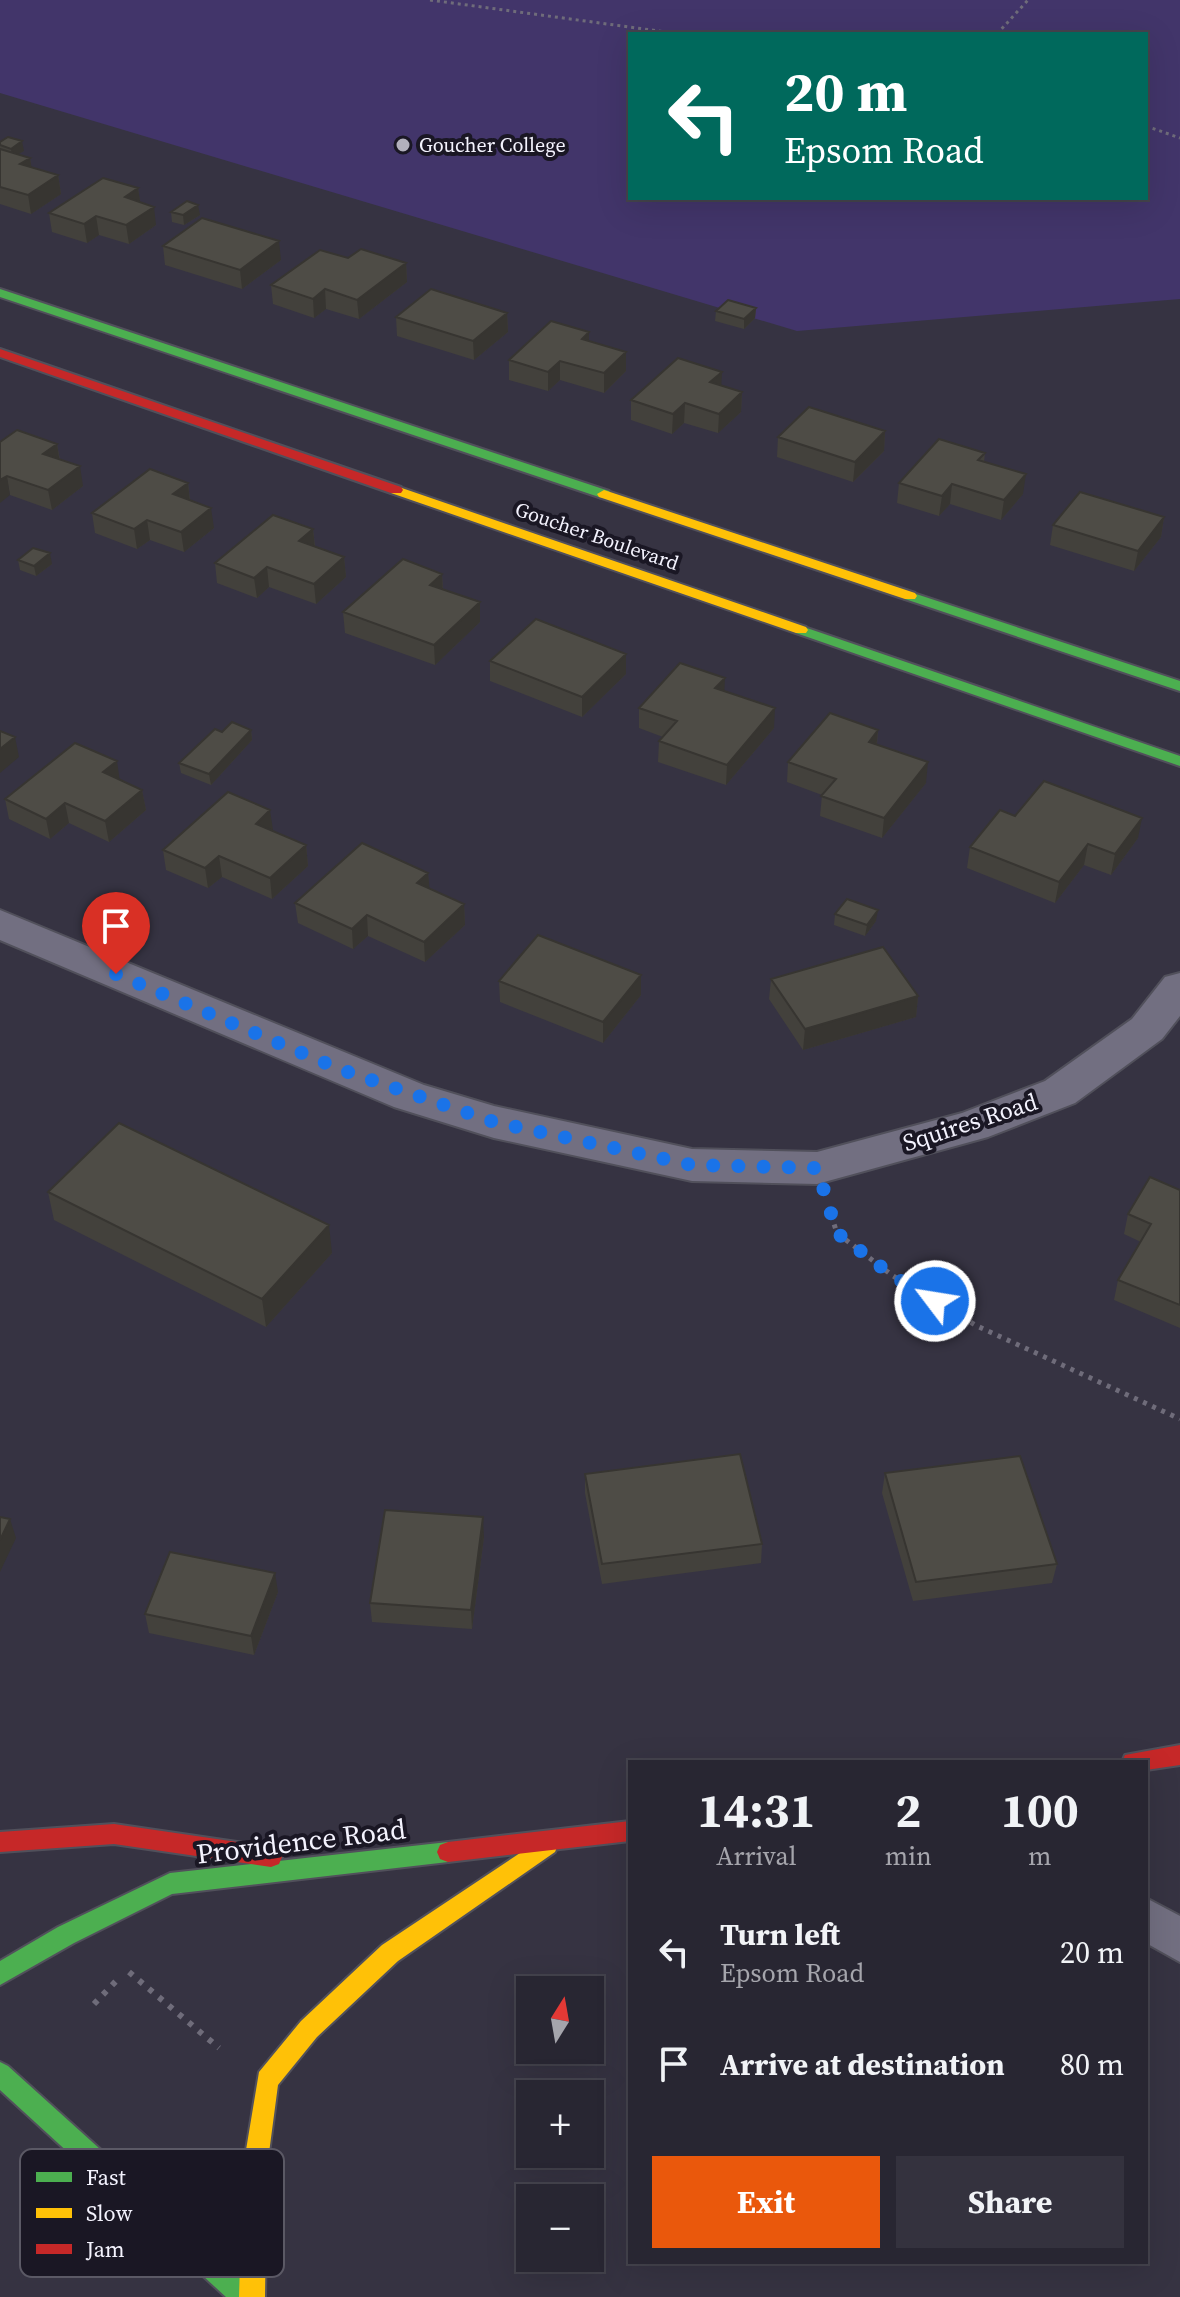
<!DOCTYPE html>
<meta charset="utf-8">
<style>
:root{--surface:#282632;--page:#34323e;--text:#f1f3f6;--muted:#a5a5ac;--line:#44434d;--accent:#ea580c}
body{margin:0;font-family:"Source Serif 4",serif;background:var(--page);color:var(--text);height:100vh;display:flex;flex-direction:column;font-size:30px;white-space:nowrap}
*{box-sizing:border-box;margin:0}
p{font-size:26px;color:var(--muted)}
.icon{flex:none;width:44px;height:44px;fill:none;stroke:currentColor;stroke-width:2;stroke-linecap:round;stroke-linejoin:round}
.map{position:relative;flex:1;overflow:hidden}
.details{position:absolute;left:628px;top:1760px;width:520px;height:504px;display:flex;flex-direction:column;background:var(--surface);border-radius:0px;box-shadow:0 8px 32px #0002,0 0 0 2px var(--line)}
.details>*{flex:none}
.top-card{position:absolute;left:628px;top:32px;width:520px;height:168px;border-radius:0px;box-shadow:0 8px 32px #0002,0 0 0 2px var(--line);background:#00695c;color:#fff;overflow:hidden}
.needle{width:52px;rotate:11deg}
.tools{position:absolute;left:516px;top:1976px;display:grid;gap:16px}
.tools a{display:grid;place-items:center;width:88px;height:88px;border-radius:0px;background:var(--surface);box-shadow:0 8px 32px #0002,0 0 0 2px var(--line);font-size:40px}
.pin{position:absolute;display:grid;place-items:center;width:68px;height:68px;color:#fff;margin:-82px -34px;border-radius:50% 50% 50% 0;rotate:-45deg;box-shadow:0 0 8px #0007}
.pin .icon{rotate:45deg}
.me{position:absolute;width:88px;margin:-44px;rotate:301deg;stroke-linejoin:round;filter:drop-shadow(0 0 6px #0008)}
.turn{display:flex;align-items:center;gap:28px;height:168px;padding:0 24px;font-size:36px}
.turn .icon{width:104px;height:104px;stroke-width:2.5}
.turn b{display:block;font-size:56px;line-height:68px}
.eta{display:flex;justify-content:space-evenly;align-items:center;height:136px;text-align:center}
.eta b{font-size:48px;font-weight:700;line-height:56px}
.button{display:flex;gap:16px;margin-top:auto;padding:16px 24px}
.button a{flex:1;height:92px;border-radius:0px;background:var(--accent);color:#fff;font-size:32px;font-weight:700;line-height:92px;text-align:center}
.button a+a{background:var(--page);color:var(--text)}
ul{padding:0;list-style:none}
li{display:flex;align-items:center;gap:24px;height:112px;padding:0 24px}
li div{flex:1}
li b{display:block;font-size:30px}
li em{font-style:normal}
.map>svg:first-child{display:block}
.green{fill:#42356a;fill-rule:evenodd}
.lines{fill:none;stroke-linecap:round;stroke-linejoin:round}
.lane-casing{stroke:#51505b;stroke-width:4}
.street-casing{stroke:#51505b;stroke-width:4}
.fast-casing{stroke:#51505b;stroke-width:4}
.slow-casing{stroke:#51505b;stroke-width:4}
.jam-casing{stroke:#51505b;stroke-width:4}
.path-far2{stroke:#6f6c7a;stroke-width:3;stroke-dasharray:3 4;stroke-linecap:butt}
.path-far1{stroke:#6f6c7a;stroke-width:5;stroke-dasharray:4 6;stroke-linecap:butt}
.path{stroke:#6f6c7a;stroke-width:6;stroke-dasharray:5 8;stroke-linecap:butt}
.lane{fill:#726f81;fill-rule:evenodd}
.street{fill:#726f81;fill-rule:evenodd}
.fast{fill:#4caf50;fill-rule:evenodd}
.slow{fill:#ffc107;fill-rule:evenodd}
.jam{fill:#c62828;fill-rule:evenodd}
.wall{fill:#43413c}
.shaded-wall{fill:#373531}
.building{fill:#4e4c46;stroke:#373531;stroke-width:2}
.route{stroke:#1a73e8;stroke-width:14;stroke-dasharray:0 25.2}
.poi-dot{fill:#b2b0bc;stroke:#1a1724;stroke-width:3}
.labels{text-anchor:middle;dominant-baseline:central;stroke-width:8;stroke-linejoin:round;paint-order:stroke}
.far-poi-label{font-size:20px;fill:#f4f3fe;stroke:#1a1724;text-anchor:start}
.far-street-label{font-size:20px;fill:#f4f3fe;stroke:#1a1724}
.street-label{font-size:24px;fill:#f4f3fe;stroke:#1a1724}
.near-street-label{font-size:28px;fill:#f4f3fe;stroke:#1a1724}
.key{fill:#1a1724;stroke:#5b5965;stroke-width:2}
.key-label{font-size:22px;fill:#f4f3fe}
</style>
<div class="map">
<svg width="1180" height="2297" viewBox="0 0 1180 2297">
<rect width="100%" height="100%" fill="#363342"/>
<path class="green" d="M 0,0 L 1180,0 L 1180,299 L 797,331 L 0,93 ZM 630,34 L 1146,34 L 1146,198 L 630,198 Z"/>
<g class="lines">
<g class="lane-casing">
<path id="lane" d="M 1146,1898 L 1180,1916 L 1180,1962 L 1146,1943 Z"/>
</g>
<g class="street-casing">
<path id="street" d="M 0,910 L 424,1085 L 494,1106 L 692,1149 L 817,1152 L 962,1113 L 1045,1081 L 1132,1019 L 1165,977 L 1180,973 L 1180,1016 L 1162,1039 L 1075,1103 L 988,1137 L 817,1184 L 692,1181 L 494,1138 L 394,1107 L 0,940 Z"/>
</g>
<g class="fast-casing">
<path id="fast" d="M 0,289 L 609,491 L 611,494 L 604,498 L 599,497 L 0,297 Z
M 910,592 L 1180,681 L 1180,691 L 905,599 L 905,593 Z
M 801,626 L 1180,756 L 1180,766 L 796,633 L 794,630 Z
M 448,1842 L 456,1845 L 459,1852 L 456,1859 L 448,1862 L 172,1894 L 74,1943 L 0,1985 L 0,1961 L 58,1927 L 170,1873 Z
M 0,2062 L 8,2066 L 254,2288 L 258,2297 L 226,2297 L 0,2090 Z"/>
</g>
<g class="slow-casing">
<path id="slow" d="M 396,486 L 806,627 L 808,630 L 806,633 L 796,633 L 391,493 L 391,487 Z
M 604,490 L 915,593 L 917,596 L 915,599 L 905,599 L 599,497 L 597,494 Z
M 547,1835 L 555,1838 L 558,1845 L 555,1852 L 398,1961 L 317,2037 L 278,2085 L 267,2168 L 265,2297 L 239,2297 L 243,2168 L 259,2072 L 301,2021 L 382,1945 Z"/>
</g>
<g class="jam-casing">
<path id="jam" d="M 0,349 L 401,487 L 403,490 L 401,493 L 391,493 L 0,357 Z
M 1180,1745 L 1180,1765 L 1146,1770 L 1146,1762 L 1122,1762 L 1125,1755 Z
M 630,1821 L 630,1841 L 448,1862 L 440,1859 L 437,1852 L 440,1845 L 448,1842 Z
M 114,1824 L 271,1847 L 279,1850 L 282,1857 L 279,1864 L 271,1867 L 114,1844 L 0,1852 L 0,1832 Z"/>
</g>
<path class="path-far2" d="M 430,0 L 681,34
M 997,34 L 1028,0
M 1146,126 L 1180,138"/>
<path class="path-far1" d="M 831,1215 L 837,1233 L 893,1276 L 977,1326 L 1180,1419"/>
<path class="path" d="M 129,1972 L 219,2048
M 94,2004 L 118,1979"/>
<use href="#lane" class="lane"/>
<use href="#street" class="street"/>
<use href="#fast" class="fast"/>
<use href="#slow" class="slow"/>
<use href="#jam" class="jam"/>
</g>
<path class="wall" d="M 0,142 L 24,151 L 18,154 L 30,158 L 31,167 L 58,175 L 61,194 L 31,214 L 0,204 Z
M 138,188 L 140,202 L 156,225 L 129,244 L 99,235 L 87,243 L 52,232 L 49,213 Z
M 171,212 L 200,215 L 184,225 L 172,222 Z
M 163,246 L 281,260 L 242,289 L 165,265 Z
M 348,258 L 406,263 L 407,282 L 359,319 L 326,309 L 314,318 L 273,304 L 271,285 Z
M 756,308 L 755,318 L 744,329 L 715,321 L 716,311 Z
M 507,313 L 508,332 L 474,360 L 397,336 L 396,317 Z
M 589,341 L 626,352 L 626,371 L 604,393 L 560,380 L 548,391 L 509,380 L 509,360 Z
M 722,386 L 742,392 L 741,412 L 718,433 L 684,423 L 672,434 L 631,420 L 631,400 Z
M 885,431 L 884,451 L 853,482 L 777,457 L 778,437 Z
M 0,442 L 57,444 L 60,460 L 83,486 L 52,510 L 10,495 Z
M 985,453 L 984,462 L 1023,494 L 1001,520 L 950,504 L 939,516 L 897,503 L 899,483 Z
M 188,483 L 190,500 L 214,528 L 184,552 L 150,540 L 137,549 L 95,533 L 92,513 Z
M 1164,517 L 1161,537 L 1134,571 L 1050,545 L 1053,525 Z
M 313,529 L 315,546 L 344,557 L 346,577 L 316,604 L 269,587 L 257,598 L 217,583 L 215,563 Z
M 18,560 L 52,564 L 36,576 L 20,570 Z
M 442,574 L 443,589 L 480,622 L 435,665 L 345,633 L 343,612 Z
M 626,654 L 626,674 L 582,717 L 490,681 L 490,661 Z
M 724,691 L 774,728 L 726,785 L 658,762 L 659,741 L 663,737 L 639,728 L 639,708 Z
M 251,730 L 252,740 L 211,785 L 181,773 L 179,763 L 222,732 Z
M 878,730 L 877,744 L 926,783 L 882,838 L 820,816 L 822,795 L 787,782 L 788,762 Z
M 120,780 L 142,790 L 146,810 L 109,842 L 69,823 L 50,839 L 9,819 L 5,799 Z
M 1015,816 L 1138,838 L 1111,875 L 1084,865 L 1055,903 L 967,868 L 970,847 Z
M 272,831 L 306,845 L 308,866 L 272,899 L 222,877 L 208,888 L 166,870 L 163,850 Z
M 428,873 L 429,889 L 464,904 L 465,925 L 425,962 L 368,936 L 353,949 L 298,923 L 295,903 Z
M 835,914 L 876,921 L 865,936 L 834,925 Z
M 771,979 L 918,996 L 916,1017 L 803,1050 L 769,999 Z
M 499,981 L 641,995 L 603,1043 L 500,1002 Z
M 1180,1190 L 1180,1328 L 1114,1300 L 1118,1280 L 1141,1242 L 1124,1234 L 1128,1214 Z
M 48,1192 L 332,1253 L 266,1327 L 54,1220 Z
M 885,1473 L 1057,1564 L 1052,1583 L 913,1601 L 882,1493 Z
M 585,1474 L 762,1544 L 761,1563 L 602,1584 L 585,1493 Z
M 484,1537 L 472,1629 L 372,1622 L 370,1603 Z
M 278,1592 L 254,1655 L 149,1633 L 145,1614 Z"/>
<path class="shaded-wall" d="M 22,141 L 24,151 L 12,158 L 11,149 Z
M 30,158 L 33,176 L 20,164 Z
M 58,175 L 61,194 L 31,214 L 28,195 Z
M 138,188 L 141,207 L 125,197 Z
M 198,205 L 200,215 L 184,225 L 183,215 Z
M 154,207 L 156,225 L 129,244 L 126,225 Z
M 96,216 L 99,235 L 87,243 L 84,224 Z
M 279,241 L 281,260 L 242,289 L 240,270 Z
M 406,263 L 407,282 L 359,319 L 357,300 Z
M 325,289 L 326,309 L 314,318 L 313,299 Z
M 756,308 L 755,318 L 744,329 L 744,319 Z
M 507,313 L 508,332 L 474,360 L 473,341 Z
M 589,332 L 589,351 L 582,339 Z
M 626,352 L 626,371 L 604,393 L 604,373 Z
M 560,361 L 560,380 L 548,391 L 548,372 Z
M 722,372 L 721,391 L 710,382 Z
M 742,392 L 741,412 L 718,433 L 719,414 Z
M 685,403 L 684,423 L 672,434 L 673,414 Z
M 885,431 L 884,451 L 853,482 L 855,462 Z
M 57,444 L 60,463 L 43,454 Z
M 80,466 L 83,486 L 52,510 L 48,490 Z
M 1026,474 L 1023,494 L 1001,520 L 1004,500 Z
M 7,476 L 10,495 L 0,503 L 0,480 Z
M 188,483 L 190,503 L 173,494 Z
M 952,484 L 950,504 L 939,516 L 942,496 Z
M 211,508 L 214,528 L 184,552 L 181,532 Z
M 1164,517 L 1161,537 L 1134,571 L 1138,551 Z
M 147,520 L 150,540 L 137,549 L 134,529 Z
M 313,529 L 315,549 L 299,541 Z
M 50,553 L 52,564 L 36,576 L 34,566 Z
M 344,557 L 346,577 L 316,604 L 314,584 Z
M 267,567 L 269,587 L 257,598 L 254,578 Z
M 442,574 L 443,594 L 430,585 Z
M 480,602 L 480,622 L 435,665 L 434,645 Z
M 626,654 L 626,674 L 582,717 L 582,697 Z
M 725,678 L 724,698 L 715,688 Z
M 775,708 L 774,728 L 726,785 L 727,765 Z
M 251,730 L 252,740 L 211,785 L 209,774 Z
M 878,730 L 876,750 L 869,742 Z
M 15,737 L 19,757 L 0,773 L 0,749 Z
M 117,761 L 120,782 L 103,772 Z
M 928,762 L 926,783 L 882,838 L 884,818 Z
M 142,790 L 146,810 L 109,842 L 105,821 Z
M 65,803 L 69,823 L 50,839 L 46,819 Z
M 270,810 L 273,830 L 256,824 Z
M 1142,818 L 1138,838 L 1111,875 L 1115,854 Z
M 1088,844 L 1084,865 L 1055,903 L 1059,882 Z
M 306,845 L 308,866 L 272,899 L 270,878 Z
M 219,856 L 222,877 L 208,888 L 205,868 Z
M 428,873 L 430,893 L 417,883 Z
M 464,904 L 465,925 L 425,962 L 424,942 Z
M 878,910 L 876,921 L 865,936 L 867,925 Z
M 367,915 L 368,936 L 353,949 L 352,929 Z
M 641,975 L 641,995 L 603,1043 L 603,1022 Z
M 918,996 L 916,1017 L 803,1050 L 805,1029 Z
M 329,1225 L 332,1253 L 266,1327 L 262,1299 Z
M 483,1517 L 484,1537 L 472,1629 L 471,1610 Z
M 10,1519 L 16,1538 L 0,1572 L 0,1540 Z
M 275,1573 L 278,1592 L 254,1655 L 251,1636 Z"/>
<path class="building" d="M 8,137 L 22,141 L 11,149 L 0,145 L 0,142 Z
M 0,149 L 30,158 L 20,164 L 58,175 L 28,195 L 0,187 Z
M 103,178 L 138,188 L 125,197 L 154,207 L 126,225 L 96,216 L 84,224 L 49,213 Z
M 187,201 L 198,205 L 183,215 L 171,212 Z
M 202,218 L 279,241 L 240,270 L 163,246 Z
M 361,249 L 406,263 L 357,300 L 325,289 L 313,299 L 271,285 L 320,250 L 348,258 Z
M 431,289 L 507,313 L 473,341 L 396,317 Z
M 728,300 L 756,308 L 744,319 L 716,311 Z
M 551,321 L 589,332 L 582,339 L 626,352 L 604,373 L 560,361 L 548,372 L 509,360 Z
M 678,358 L 722,372 L 710,382 L 742,392 L 719,414 L 685,403 L 673,414 L 631,400 Z
M 809,407 L 885,431 L 855,462 L 778,437 Z
M 17,430 L 57,444 L 43,454 L 80,466 L 48,490 L 7,476 L 0,480 L 0,442 Z
M 939,439 L 985,453 L 978,460 L 1026,474 L 1004,500 L 952,484 L 942,496 L 899,483 Z
M 150,469 L 188,483 L 173,494 L 211,508 L 181,532 L 147,520 L 134,529 L 92,513 Z
M 1080,492 L 1164,517 L 1138,551 L 1053,525 Z
M 273,515 L 313,529 L 299,541 L 344,557 L 314,584 L 267,567 L 254,578 L 215,563 Z
M 33,548 L 50,553 L 34,566 L 18,560 Z
M 403,559 L 442,574 L 430,585 L 480,602 L 434,645 L 343,612 Z
M 536,619 L 626,654 L 582,697 L 490,661 Z
M 680,663 L 725,678 L 715,688 L 775,708 L 727,765 L 659,741 L 677,721 L 639,708 Z
M 830,713 L 878,730 L 869,742 L 928,762 L 884,818 L 821,796 L 836,779 L 788,762 Z
M 232,722 L 251,730 L 209,774 L 179,763 L 215,729 L 222,732 Z
M 0,731 L 15,737 L 0,749 Z
M 75,743 L 117,761 L 103,772 L 142,790 L 105,821 L 65,803 L 46,819 L 5,799 Z
M 1044,781 L 1142,818 L 1115,854 L 1088,844 L 1059,882 L 970,847 L 1000,810 L 1015,816 Z
M 228,792 L 270,810 L 256,824 L 306,845 L 270,878 L 219,856 L 205,868 L 163,850 Z
M 362,843 L 428,873 L 417,883 L 464,904 L 424,942 L 367,915 L 352,929 L 295,903 Z
M 847,899 L 878,910 L 867,925 L 835,914 Z
M 538,935 L 641,975 L 603,1022 L 499,981 Z
M 883,947 L 918,996 L 805,1029 L 771,979 Z
M 119,1123 L 329,1225 L 262,1299 L 48,1192 Z
M 1150,1177 L 1180,1190 L 1180,1305 L 1118,1280 L 1151,1224 L 1128,1214 Z
M 740,1454 L 762,1544 L 602,1564 L 585,1474 Z
M 1020,1456 L 1057,1564 L 916,1582 L 885,1473 Z
M 385,1510 L 483,1517 L 471,1610 L 370,1603 Z
M 0,1517 L 10,1519 L 0,1540 Z
M 170,1552 L 275,1573 L 251,1636 L 145,1614 Z"/>
<g class="lines">
<path class="route" d="M 116,974 L 342,1070 L 494,1122 L 692,1165 L 817,1168 L 837,1233 L 893,1276 L 935,1301"/>
</g>
<circle class="poi-dot" cx="403" cy="145" r="8"/>
<g class="labels">
<g class="far-poi-label">
<text x="419" y="145">Goucher College</text>
</g>
<g class="far-street-label">
<text transform="translate(597 536) rotate(19)">Goucher Boulevard</text>
</g>
<g class="street-label">
<text transform="translate(970 1122) rotate(-18)">Squires Road</text>
</g>
<g class="near-street-label">
<text transform="translate(301 1841) rotate(-7)">Providence Road</text>
</g>
</g>
<rect x="20" y="2149" width="264" height="128" rx="12" class="key"/>
<rect x="36" y="2172" width="36" height="10" fill="#4caf50"/>
<rect x="36" y="2208" width="36" height="10" fill="#ffc107"/>
<rect x="36" y="2244" width="36" height="10" fill="#c62828"/>
<g class="key-label">
<text x="86" y="2185">Fast</text>
<text x="86" y="2221">Slow</text>
<text x="86" y="2257">Jam</text>
</g>
</svg>
<div class="tools">
<a><svg class="needle" viewBox="-14 -14 28 28"><path d="M0-13l5 13h-10z" fill="#e53935"/><path d="M0 13l5-13h-10z" fill="#a5a5ac"/></svg></a>
<a>+</a>
<a>−</a>
</div>
<div class="pin" style="left:116px;top:974px;background:#d93025"><svg class="icon" aria-label="arrive" viewBox="0 0 24 24"><path d="M6 21V4h12l-3 4 3 4H6"/></svg></div>
<svg class="me" style="left:935px;top:1301px" viewBox="-20 -20 40 40"><circle r="17" fill="#1a73e8" stroke="#fff" stroke-width="3"/><path d="M0-11L8 9 0 5-8 9z" fill="#fff"/></svg>
<div class="top-card">
<div class="turn"><svg class="icon" aria-label="left" viewBox="0 0 24 24"><path d="M17 20v-9H6M10 6l-5 5 5 5"/></svg><div><b>20 m</b>Epsom Road</div></div>
</div>
<section class="details">
<div class="eta">
<div><b>14:31</b><p>Arrival</p></div>
<div><b>2</b><p>min</p></div>
<div><b>100</b><p>m</p></div>
</div>
<ul>
<li><svg class="icon" aria-label="left" viewBox="0 0 24 24"><path d="M17 20v-9H6M10 6l-5 5 5 5"/></svg><div><b>Turn left</b><p>Epsom Road</p></div><em>20 m</em></li>
<li><svg class="icon" aria-label="arrive" viewBox="0 0 24 24"><path d="M6 21V4h12l-3 4 3 4H6"/></svg><div><b>Arrive at destination</b></div><em>80 m</em></li>
</ul>
<div class="button"><a>Exit</a><a>Share</a></div>
</section>
</div>
